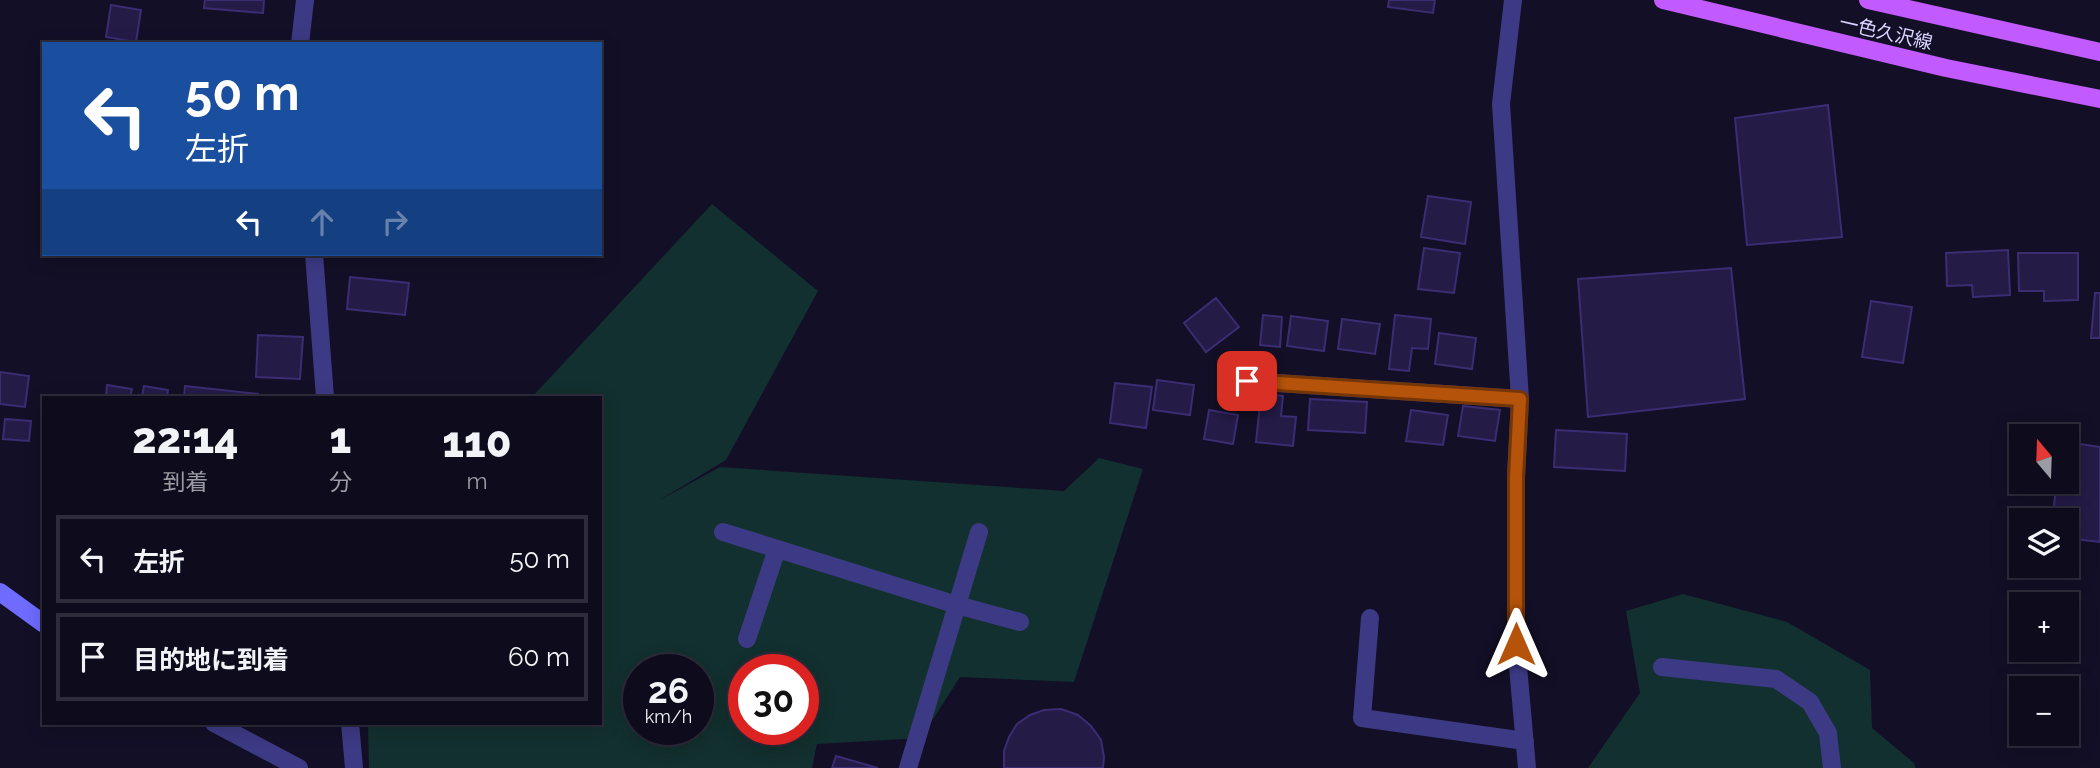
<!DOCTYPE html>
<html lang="ja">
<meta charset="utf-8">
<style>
:root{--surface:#0e0b1c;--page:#1c1929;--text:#f1f3f6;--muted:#9b9ba3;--line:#2e2b3b}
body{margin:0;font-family:Raleway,"Noto Sans JP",sans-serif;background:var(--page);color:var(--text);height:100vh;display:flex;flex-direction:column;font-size:26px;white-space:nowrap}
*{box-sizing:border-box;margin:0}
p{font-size:23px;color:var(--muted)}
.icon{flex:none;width:38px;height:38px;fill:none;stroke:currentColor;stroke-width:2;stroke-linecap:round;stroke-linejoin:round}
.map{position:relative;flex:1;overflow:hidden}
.panel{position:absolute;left:42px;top:396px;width:560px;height:329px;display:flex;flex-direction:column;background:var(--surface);border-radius:0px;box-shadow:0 4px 18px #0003,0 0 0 2px var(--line)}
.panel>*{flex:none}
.banner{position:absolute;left:42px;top:42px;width:560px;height:214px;border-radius:0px;box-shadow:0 4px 18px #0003,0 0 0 2px var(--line);background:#1a4fa0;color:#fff;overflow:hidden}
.needle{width:46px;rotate:341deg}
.tools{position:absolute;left:2009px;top:424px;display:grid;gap:14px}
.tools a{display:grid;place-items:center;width:70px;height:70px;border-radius:0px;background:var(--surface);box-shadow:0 4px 18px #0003,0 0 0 2px var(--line);font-size:35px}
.speed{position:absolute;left:623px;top:654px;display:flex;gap:14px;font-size:35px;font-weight:700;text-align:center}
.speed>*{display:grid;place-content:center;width:91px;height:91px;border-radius:50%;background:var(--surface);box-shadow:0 4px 18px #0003,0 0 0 2px var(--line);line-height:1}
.speed small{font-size:18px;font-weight:400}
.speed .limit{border:10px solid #d22;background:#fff;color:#111}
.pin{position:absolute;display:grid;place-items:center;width:60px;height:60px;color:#fff;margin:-30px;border-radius:14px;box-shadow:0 4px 10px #0006}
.me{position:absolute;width:77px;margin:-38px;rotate:0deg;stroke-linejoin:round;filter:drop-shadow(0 0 5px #0008)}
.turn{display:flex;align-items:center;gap:24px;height:147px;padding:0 28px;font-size:32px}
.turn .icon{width:91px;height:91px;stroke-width:2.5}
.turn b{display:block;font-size:49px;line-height:60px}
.lanes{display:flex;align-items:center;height:66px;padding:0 28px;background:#0003;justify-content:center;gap:35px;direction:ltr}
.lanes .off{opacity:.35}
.eta{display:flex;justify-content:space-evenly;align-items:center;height:119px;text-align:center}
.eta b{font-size:42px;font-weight:800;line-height:49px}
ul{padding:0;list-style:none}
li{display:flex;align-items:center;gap:21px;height:88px;margin:0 14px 10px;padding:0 14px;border:4px solid var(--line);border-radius:0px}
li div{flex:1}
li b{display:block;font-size:26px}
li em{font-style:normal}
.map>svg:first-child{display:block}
.green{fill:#12302f;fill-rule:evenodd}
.building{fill:#241b47;stroke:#3b2d73;stroke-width:2}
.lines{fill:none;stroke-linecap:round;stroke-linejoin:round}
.street{stroke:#3d3a85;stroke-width:18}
.secondary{stroke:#6f6bff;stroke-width:18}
.primary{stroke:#c25bff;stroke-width:18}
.route-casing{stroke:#753606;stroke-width:18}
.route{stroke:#b45309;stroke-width:12}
.labels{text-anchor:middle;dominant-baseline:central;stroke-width:5;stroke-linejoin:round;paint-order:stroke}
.street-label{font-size:19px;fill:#d9d4ff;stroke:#130f26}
</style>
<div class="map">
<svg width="2100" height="768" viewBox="0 0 2100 768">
<rect width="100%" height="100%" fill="#130f26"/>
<path class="green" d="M 712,204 L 818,291 L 726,460 L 658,501 L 720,467 L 1064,491 L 1099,458 L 1143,469 L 1074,682 L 960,677 L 921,738 L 817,744 L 812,768 L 369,768 L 368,723 L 600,723 L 600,397 L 532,397 ZM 639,670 L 698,670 L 698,730 L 639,730 ZM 744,670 L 803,670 L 803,730 L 744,730 Z
M 1683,594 L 1787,622 L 1870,670 L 1872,728 L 1914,763 L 1916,768 L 1588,768 L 1640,693 L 1626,611 Z"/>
<path class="building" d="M 205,0 L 264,0 L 263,13 L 204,8 Z
M 1389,0 L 1435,0 L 1433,13 L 1388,7 Z
M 111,5 L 141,10 L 136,42 L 106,37 Z
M 1828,105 L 1842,237 L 1747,245 L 1735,118 Z
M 1428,196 L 1471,202 L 1465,244 L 1421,237 Z
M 1424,248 L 1460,253 L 1454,293 L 1418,289 Z
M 2008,250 L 2010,295 L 1973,297 L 1972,285 L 1947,286 L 1946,253 Z
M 2018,253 L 2078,253 L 2078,300 L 2044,301 L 2044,291 L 2019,291 Z
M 1731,268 L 1745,399 L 1588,417 L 1578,279 Z
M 350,277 L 409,283 L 405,315 L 347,309 Z
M 2095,293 L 2100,293 L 2100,338 L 2091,338 Z
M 1216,298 L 1239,327 L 1206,352 L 1184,323 Z
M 1871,301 L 1912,307 L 1903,363 L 1862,357 Z
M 1263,315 L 1282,317 L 1280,347 L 1260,345 Z
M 1395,315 L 1431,319 L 1428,349 L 1412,348 L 1409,371 L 1389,369 Z
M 1291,316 L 1328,321 L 1324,351 L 1287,346 Z
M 1342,319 L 1380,324 L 1375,354 L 1338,349 Z
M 1439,333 L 1476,338 L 1472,369 L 1435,364 Z
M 258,335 L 303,337 L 300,379 L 256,377 Z
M 0,372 L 29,376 L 25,407 L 0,404 Z
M 1157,380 L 1194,385 L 1190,415 L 1153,410 Z
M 1115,383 L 1152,387 L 1146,428 L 1110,423 Z
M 107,385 L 132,389 L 130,397 L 106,397 Z
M 144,386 L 168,390 L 167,397 L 142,397 Z
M 185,386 L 258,394 L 258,397 L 184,397 Z
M 1261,394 L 1283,396 L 1281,416 L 1296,417 L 1293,446 L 1256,442 Z
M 1310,399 L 1367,402 L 1365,433 L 1308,430 Z
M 1463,406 L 1500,410 L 1495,441 L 1458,436 Z
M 1209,410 L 1238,415 L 1233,444 L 1204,439 Z
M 1411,410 L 1448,415 L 1443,445 L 1406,441 Z
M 5,419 L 31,421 L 29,441 L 3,439 Z
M 1556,430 L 1627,434 L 1625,471 L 1554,467 Z
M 2067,442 L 2100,447 L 2100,542 L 2067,538 L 2067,520 L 2052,520 L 2057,481 L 2067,481 Z
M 1061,709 L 1078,715 L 1091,726 L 1101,740 L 1104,757 L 1103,768 L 1004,768 L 1004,751 L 1009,737 L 1017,724 L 1030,715 L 1044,710 Z
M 836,756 L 878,768 L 832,768 Z"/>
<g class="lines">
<path class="street" d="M 1513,0 L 1501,104 L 1520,399 L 1516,477 L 1516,644 L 1527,768
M 300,44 L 305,0
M 314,254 L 325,397
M 1247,381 L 1520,399
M 723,532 L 957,605 L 1020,622
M 1370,618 L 1362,718 L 1525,741
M 747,639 L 777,549
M 1662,667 L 1776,679 L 1810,702 L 1828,733 L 1832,768
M 214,723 L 299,768
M 350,723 L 354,768
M 908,768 L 979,532"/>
<path class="secondary" d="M 0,592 L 44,624"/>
<path class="primary" d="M 1663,0 L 1946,68 L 2100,99
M 1868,0 L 2100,52"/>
</g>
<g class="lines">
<g class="route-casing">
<path id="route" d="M 1247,381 L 1520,399 L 1516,477 L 1516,644"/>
</g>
<use href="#route" class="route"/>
</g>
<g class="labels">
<g class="street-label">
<text transform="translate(1886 32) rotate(13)">一色久沢線</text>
</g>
</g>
</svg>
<div class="tools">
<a><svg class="needle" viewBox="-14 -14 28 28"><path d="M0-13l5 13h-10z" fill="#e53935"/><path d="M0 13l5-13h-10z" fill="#9b9ba3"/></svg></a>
<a><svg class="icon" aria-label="layers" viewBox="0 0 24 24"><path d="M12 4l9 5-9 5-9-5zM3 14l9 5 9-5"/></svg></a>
<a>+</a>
<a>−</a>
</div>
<div class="speed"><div>26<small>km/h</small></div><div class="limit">30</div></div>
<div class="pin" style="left:1247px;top:381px;background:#d93025"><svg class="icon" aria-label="arrive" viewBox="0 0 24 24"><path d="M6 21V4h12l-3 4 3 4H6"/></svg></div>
<svg class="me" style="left:1516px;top:644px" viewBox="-20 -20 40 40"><path d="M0-17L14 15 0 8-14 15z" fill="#b45309" stroke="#fff" stroke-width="4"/></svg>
<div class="banner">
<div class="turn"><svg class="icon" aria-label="left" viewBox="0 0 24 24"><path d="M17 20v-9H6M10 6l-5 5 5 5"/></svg><div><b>50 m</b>左折</div></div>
<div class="lanes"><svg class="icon" aria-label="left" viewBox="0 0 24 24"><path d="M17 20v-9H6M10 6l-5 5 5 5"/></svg><svg class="icon off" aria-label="ahead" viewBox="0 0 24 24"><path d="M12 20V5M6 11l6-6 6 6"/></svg><svg class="icon off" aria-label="right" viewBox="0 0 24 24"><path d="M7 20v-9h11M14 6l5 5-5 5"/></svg></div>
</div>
<section class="panel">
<div class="eta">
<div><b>22:14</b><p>到着</p></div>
<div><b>1</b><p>分</p></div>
<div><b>110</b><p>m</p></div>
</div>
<ul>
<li><svg class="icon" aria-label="left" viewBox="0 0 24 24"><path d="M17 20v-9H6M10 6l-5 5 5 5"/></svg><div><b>左折</b></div><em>50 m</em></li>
<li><svg class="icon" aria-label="arrive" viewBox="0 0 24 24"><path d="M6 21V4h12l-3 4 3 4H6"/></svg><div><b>目的地に到着</b></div><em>60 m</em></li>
</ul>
</section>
</div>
